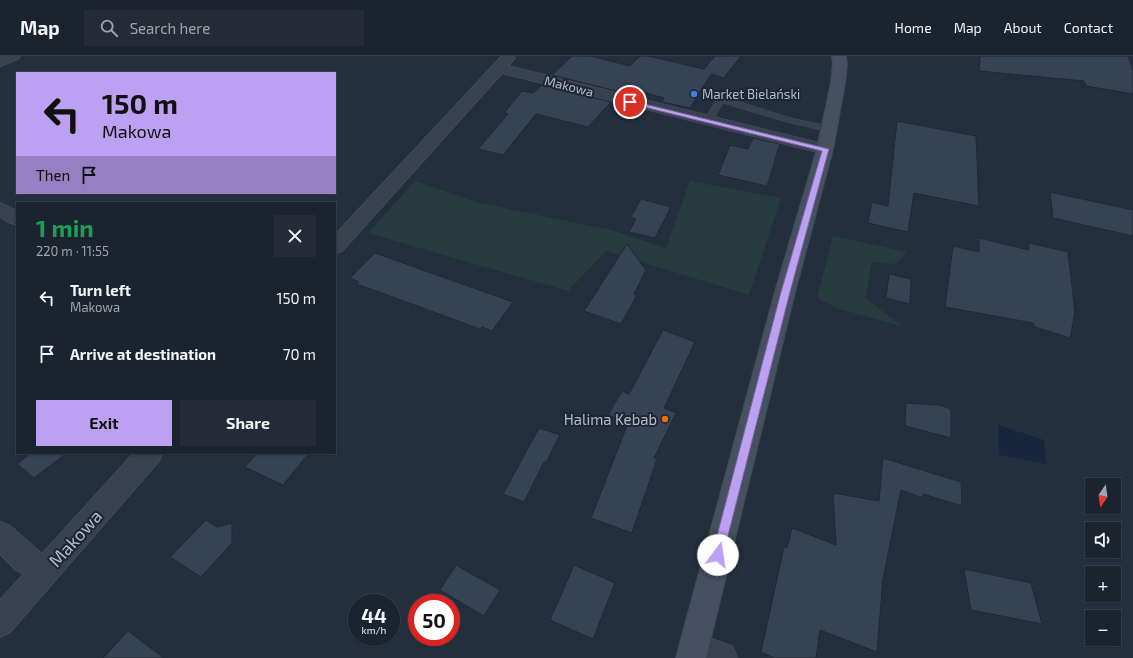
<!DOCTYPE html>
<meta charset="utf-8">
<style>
:root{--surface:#1b232e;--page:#242b36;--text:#f1f3f6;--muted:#a0a4aa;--line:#39404a;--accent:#bca0f2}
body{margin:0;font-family:"Exo 2",sans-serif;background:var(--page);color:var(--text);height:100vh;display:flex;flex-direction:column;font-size:15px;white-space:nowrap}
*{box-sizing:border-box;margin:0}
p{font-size:13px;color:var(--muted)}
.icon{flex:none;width:22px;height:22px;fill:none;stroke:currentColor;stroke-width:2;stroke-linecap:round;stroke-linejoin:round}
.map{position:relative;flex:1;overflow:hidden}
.sheet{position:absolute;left:16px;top:146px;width:320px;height:252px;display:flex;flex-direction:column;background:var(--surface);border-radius:0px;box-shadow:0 1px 3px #0004,0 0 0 1px var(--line)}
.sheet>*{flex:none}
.top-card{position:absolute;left:16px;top:16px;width:320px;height:122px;border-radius:0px;box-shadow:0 1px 3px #0004,0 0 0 1px var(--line);background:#bca0f2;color:#111;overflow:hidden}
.needle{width:26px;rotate:193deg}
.buttons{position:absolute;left:1085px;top:422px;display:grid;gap:8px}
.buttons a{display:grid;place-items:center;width:36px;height:36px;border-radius:0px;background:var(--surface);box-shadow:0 1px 3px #0004,0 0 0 1px var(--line);font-size:20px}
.speed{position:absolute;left:348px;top:538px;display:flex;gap:8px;font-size:20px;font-weight:700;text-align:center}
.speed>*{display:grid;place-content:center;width:52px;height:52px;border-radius:50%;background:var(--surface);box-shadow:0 1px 3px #0004,0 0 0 1px var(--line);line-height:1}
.speed small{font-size:10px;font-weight:400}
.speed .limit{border:6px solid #d22;background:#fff;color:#111}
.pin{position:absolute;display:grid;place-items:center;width:34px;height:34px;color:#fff;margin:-17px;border:2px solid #fff;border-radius:50%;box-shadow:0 1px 4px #0007}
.me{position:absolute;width:44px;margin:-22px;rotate:14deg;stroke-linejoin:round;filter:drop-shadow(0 0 3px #0008)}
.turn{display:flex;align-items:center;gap:14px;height:84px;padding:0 20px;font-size:18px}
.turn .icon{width:52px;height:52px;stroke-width:2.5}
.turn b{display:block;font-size:28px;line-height:34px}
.then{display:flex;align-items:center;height:38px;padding:0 20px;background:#0003;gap:8px;font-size:15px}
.round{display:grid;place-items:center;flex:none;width:42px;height:42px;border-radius:0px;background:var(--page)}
.overview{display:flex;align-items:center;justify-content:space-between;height:68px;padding:0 20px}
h1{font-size:24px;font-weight:700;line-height:30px;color:#1e9e55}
.action{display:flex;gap:8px;margin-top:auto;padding:8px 20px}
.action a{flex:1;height:46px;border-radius:0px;background:var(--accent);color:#111;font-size:16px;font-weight:700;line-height:46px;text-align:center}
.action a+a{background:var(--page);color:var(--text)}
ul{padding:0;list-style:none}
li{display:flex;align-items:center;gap:12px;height:56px;padding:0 20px}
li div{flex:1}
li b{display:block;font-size:15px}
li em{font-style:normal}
header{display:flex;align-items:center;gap:24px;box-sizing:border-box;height:56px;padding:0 20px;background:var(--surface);border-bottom:1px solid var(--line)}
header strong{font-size:19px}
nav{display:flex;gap:22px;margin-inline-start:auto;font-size:14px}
.search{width:280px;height:36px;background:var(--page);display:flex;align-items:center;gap:10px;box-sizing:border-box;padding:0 14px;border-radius:0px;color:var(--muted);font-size:15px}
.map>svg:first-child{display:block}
.green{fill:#263c3f}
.water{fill:#17263c}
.building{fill:#364354;stroke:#1f2835}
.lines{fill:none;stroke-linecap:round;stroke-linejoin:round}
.service-casing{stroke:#414a57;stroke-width:1}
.minor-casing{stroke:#414a57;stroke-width:2}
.secondary-casing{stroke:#414a57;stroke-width:2}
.service{fill:#38414e;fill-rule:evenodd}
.minor{fill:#38414e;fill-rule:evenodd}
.secondary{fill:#465061;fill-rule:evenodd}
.route{fill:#bca0f2;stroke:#7a689d}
.shop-dot{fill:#3f7fe0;stroke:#1d2633;stroke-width:1.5}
.food-dot{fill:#e8710a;stroke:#1d2633;stroke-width:1.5}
.labels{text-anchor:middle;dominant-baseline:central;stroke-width:4;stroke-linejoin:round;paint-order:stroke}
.far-street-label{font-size:13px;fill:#b4bcc9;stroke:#1d2633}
.far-poi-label{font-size:13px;fill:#b4bcc9;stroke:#1d2633;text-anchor:start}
.poi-label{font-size:15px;fill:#b4bcc9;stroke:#1d2633;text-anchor:end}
.near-street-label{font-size:18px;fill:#b4bcc9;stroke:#1d2633}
</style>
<header>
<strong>Map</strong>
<div class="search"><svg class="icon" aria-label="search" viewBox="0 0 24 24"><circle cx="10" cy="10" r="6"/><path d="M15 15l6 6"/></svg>Search here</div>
<nav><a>Home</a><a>Map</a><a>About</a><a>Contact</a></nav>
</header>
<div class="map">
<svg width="1133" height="602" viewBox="0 0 1133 602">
<rect width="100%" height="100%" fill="#242f3e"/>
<path class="green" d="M 415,125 L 479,147 L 611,174 L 666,192 L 690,125 L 781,142 L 749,239 L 606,195 L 568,235 L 368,177 Z
M 833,180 L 907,196 L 896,208 L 872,206 L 865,242 L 902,270 L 839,253 L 817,242 Z"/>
<path class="water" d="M 998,369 L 1044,384 L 1046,408 L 999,399 Z"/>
<path class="building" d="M 572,0 L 590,0 L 630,10 L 640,0 L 648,0 L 704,13 L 715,0 L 741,0 L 724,22 L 711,18 L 690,52 L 662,46 L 664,42 L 624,31 L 620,36 L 552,19 Z
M 980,0 L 1128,0 L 1133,15 L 1133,38 L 1086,30 L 1084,25 L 979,15 Z
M 542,29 L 611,46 L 588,71 L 536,58 L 503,99 L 478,93 L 508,58 L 504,57 L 522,35 L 533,37 Z
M 897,65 L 976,80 L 979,150 L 914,137 L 908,176 L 868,167 L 872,146 L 888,150 Z
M 753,82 L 780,88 L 767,130 L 718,119 L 730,89 L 748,93 Z
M 1050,136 L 1133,154 L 1133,180 L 1053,162 Z
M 641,143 L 671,151 L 655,182 L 629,176 L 636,163 L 631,161 Z
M 979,182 L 1029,194 L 1029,187 L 1068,196 L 1075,256 L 1070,282 L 1035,271 L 1033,267 L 945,251 L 953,190 L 979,196 Z
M 627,188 L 646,214 L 634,238 L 637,239 L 621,268 L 584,255 Z
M 375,197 L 420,213 L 513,246 L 492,275 L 482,271 L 480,273 L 357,228 L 359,226 L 350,222 Z
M 889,218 L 911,223 L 910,248 L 886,242 Z
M 663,274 L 695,286 L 664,352 L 676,357 L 654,402 L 657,403 L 632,477 L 591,462 L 628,367 L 608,359 L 622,335 L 629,338 Z
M 906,347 L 939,349 L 951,353 L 951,382 L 905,370 Z
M 539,372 L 560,379 L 546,407 L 544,406 L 524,446 L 503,438 Z
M 31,397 L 67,397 L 34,422 L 17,408 Z
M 257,397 L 309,397 L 283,429 L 245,411 Z
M 883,402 L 961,426 L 962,450 L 923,438 L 923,442 L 901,434 L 883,523 L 877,596 L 820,574 L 816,602 L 774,602 L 761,596 L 784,491 L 787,492 L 792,472 L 836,489 L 833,437 L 879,445 Z
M 206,464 L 217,471 L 232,467 L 232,487 L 201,521 L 170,501 Z
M 456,509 L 500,534 L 484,560 L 440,534 Z
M 574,509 L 615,527 L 593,583 L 550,564 Z
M 964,513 L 1031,527 L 1042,568 L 971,554 Z
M 128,575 L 164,602 L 103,602 Z"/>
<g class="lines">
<g class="service-casing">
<path id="service" d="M 721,40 L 791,62 L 833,71 L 835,73 L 830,76 L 786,66 L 723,47 L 711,67 L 705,67 L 703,65 L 718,41 Z"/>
</g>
<g class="minor-casing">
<path id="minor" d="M 2,0 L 20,0 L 18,3 L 0,10 L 0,1 Z
M 502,0 L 513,0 L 515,2 L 508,10 L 831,90 L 833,93 L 831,96 L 825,98 L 502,17 L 342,195 L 335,197 L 335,179 Z
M 0,147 L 17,155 L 17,169 L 11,167 L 0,161 Z
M 134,397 L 162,397 L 159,405 L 10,576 L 0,581 L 0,544 L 24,518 L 16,514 L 0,498 L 0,466 L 10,470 L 42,498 Z
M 694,576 L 733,591 L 737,602 L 683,602 L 679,591 L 683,580 Z"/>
</g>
<g class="secondary-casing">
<path id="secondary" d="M 832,0 L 846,0 L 847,8 L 845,27 L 833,93 L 795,236 L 706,602 L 676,602 L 775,236 L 817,93 L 831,27 L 833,8 Z"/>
</g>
<use href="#service" class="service"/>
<use href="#minor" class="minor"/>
<use href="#secondary" class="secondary"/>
</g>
<path class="route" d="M 628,44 L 829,93 L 790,236 L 723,499 L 722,503 L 718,504 L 714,503 L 712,499 L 781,236 L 822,95 L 628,47 Z"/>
<circle class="shop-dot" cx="694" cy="38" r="4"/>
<circle class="food-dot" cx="665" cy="363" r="4"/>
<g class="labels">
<g class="far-street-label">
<text transform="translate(569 30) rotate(14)">Makowa</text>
</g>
<g class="far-poi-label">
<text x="702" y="38">Market Bielański</text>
</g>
<g class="poi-label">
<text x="657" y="363">Halima Kebab</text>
</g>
<g class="near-street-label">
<text transform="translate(75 482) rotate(-48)">Makowa</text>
</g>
</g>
</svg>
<div class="buttons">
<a><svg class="needle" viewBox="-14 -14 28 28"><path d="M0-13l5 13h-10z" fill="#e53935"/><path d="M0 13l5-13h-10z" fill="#a0a4aa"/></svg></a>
<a><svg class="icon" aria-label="sound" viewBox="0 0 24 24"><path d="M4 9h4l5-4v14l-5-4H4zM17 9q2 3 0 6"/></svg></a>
<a>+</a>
<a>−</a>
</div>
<div class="speed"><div>44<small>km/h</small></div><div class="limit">50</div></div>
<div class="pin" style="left:630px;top:46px;background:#d93025"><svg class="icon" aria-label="arrive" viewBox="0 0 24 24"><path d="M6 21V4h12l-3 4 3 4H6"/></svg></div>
<svg class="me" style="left:718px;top:499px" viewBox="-20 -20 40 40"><circle r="19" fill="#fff"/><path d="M0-13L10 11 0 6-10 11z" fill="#bca0f2"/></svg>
<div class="top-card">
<div class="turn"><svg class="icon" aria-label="left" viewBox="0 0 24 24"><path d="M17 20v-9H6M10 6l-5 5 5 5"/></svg><div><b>150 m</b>Makowa</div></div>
<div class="then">Then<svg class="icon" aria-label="arrive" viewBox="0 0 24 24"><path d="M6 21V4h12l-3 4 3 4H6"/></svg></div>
</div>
<section class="sheet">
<div class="overview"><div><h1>1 min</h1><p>220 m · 11:55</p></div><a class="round"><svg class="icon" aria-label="close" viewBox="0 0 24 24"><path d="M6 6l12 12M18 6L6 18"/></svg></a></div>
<ul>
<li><svg class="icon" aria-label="left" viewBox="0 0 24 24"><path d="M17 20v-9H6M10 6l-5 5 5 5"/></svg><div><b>Turn left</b><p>Makowa</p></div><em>150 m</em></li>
<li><svg class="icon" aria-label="arrive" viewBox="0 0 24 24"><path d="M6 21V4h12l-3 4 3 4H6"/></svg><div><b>Arrive at destination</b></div><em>70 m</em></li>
</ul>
<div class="action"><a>Exit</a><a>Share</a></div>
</section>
</div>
